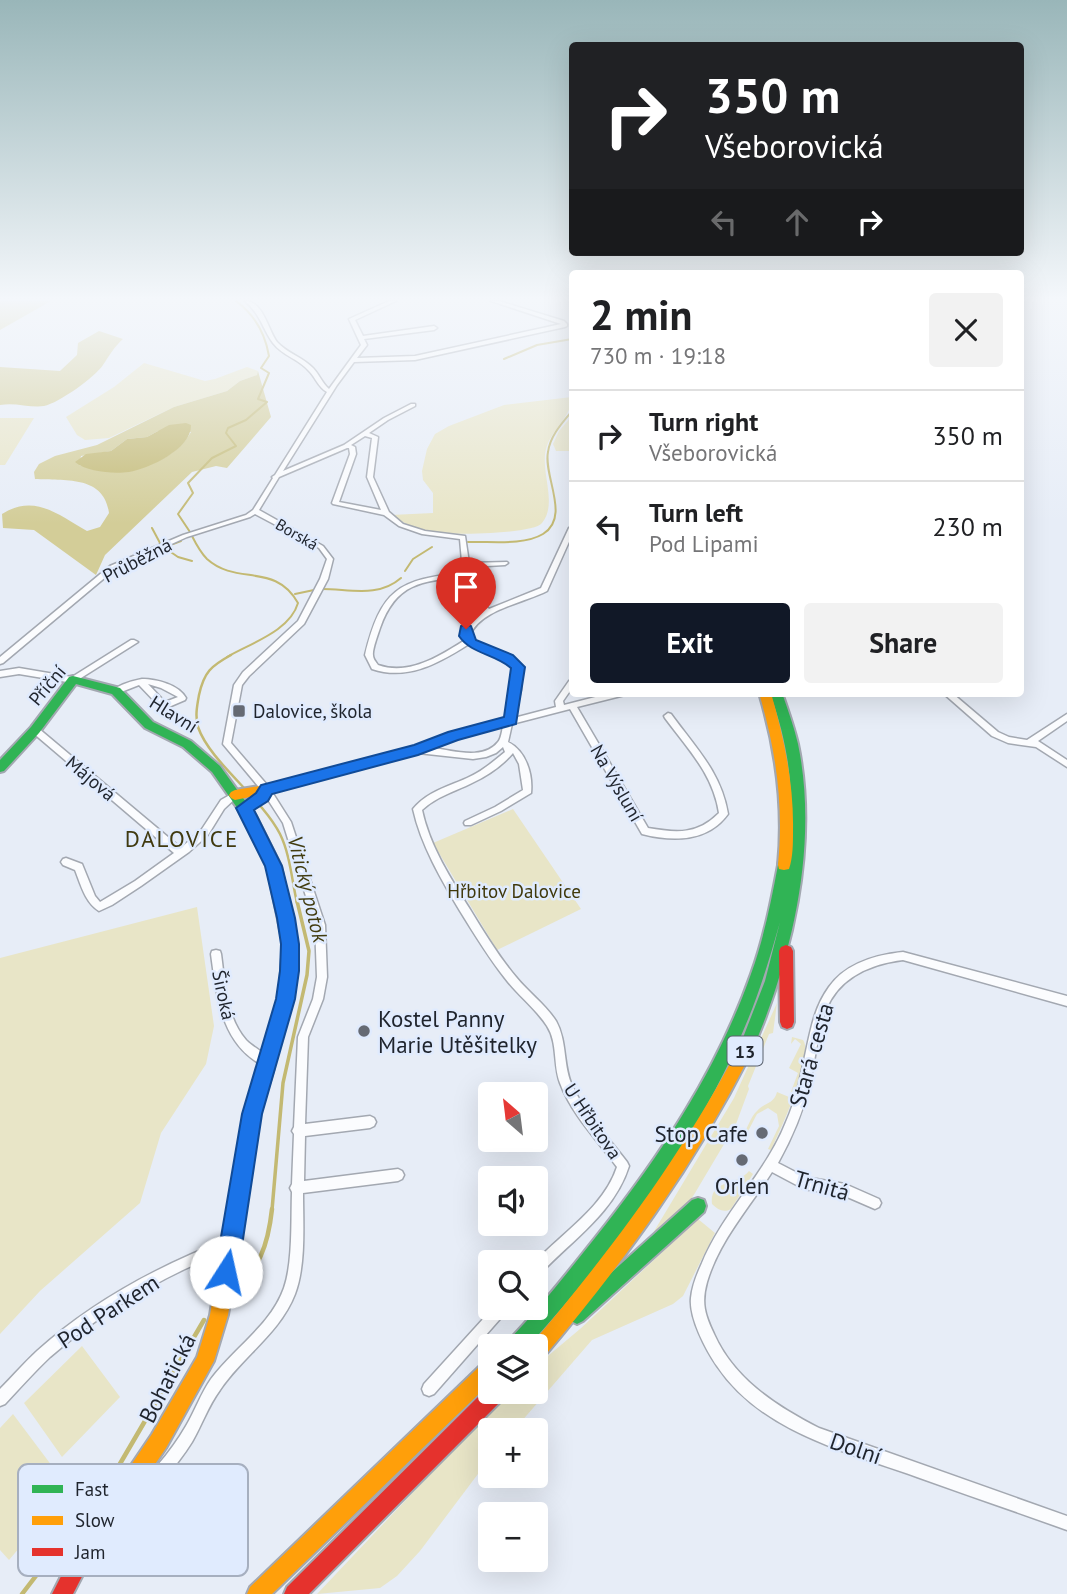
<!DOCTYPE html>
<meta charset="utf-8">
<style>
:root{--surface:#fff;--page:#f2f2f2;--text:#202124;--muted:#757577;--line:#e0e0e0;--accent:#111827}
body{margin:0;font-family:"PT Sans",sans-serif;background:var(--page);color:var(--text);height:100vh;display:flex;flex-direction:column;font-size:26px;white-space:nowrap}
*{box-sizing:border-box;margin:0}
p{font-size:23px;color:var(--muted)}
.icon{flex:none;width:38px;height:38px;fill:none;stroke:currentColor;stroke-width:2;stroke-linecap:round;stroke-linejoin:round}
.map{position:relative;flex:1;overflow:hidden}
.sheet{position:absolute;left:569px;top:270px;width:455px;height:427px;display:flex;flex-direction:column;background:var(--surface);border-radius:7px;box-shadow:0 7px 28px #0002}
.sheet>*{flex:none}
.guide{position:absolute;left:569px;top:42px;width:455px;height:214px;border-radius:7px;box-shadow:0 7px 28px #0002;background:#202124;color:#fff;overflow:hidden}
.needle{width:46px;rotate:332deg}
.tools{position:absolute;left:478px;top:1082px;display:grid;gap:14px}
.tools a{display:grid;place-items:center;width:70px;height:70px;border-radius:7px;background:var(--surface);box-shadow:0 7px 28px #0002;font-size:35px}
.pin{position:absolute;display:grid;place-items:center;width:60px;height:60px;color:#fff;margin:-72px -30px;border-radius:50% 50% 50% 0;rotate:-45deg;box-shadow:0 0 7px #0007}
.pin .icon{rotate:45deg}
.me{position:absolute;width:77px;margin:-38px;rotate:10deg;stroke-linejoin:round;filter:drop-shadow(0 0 5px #0008)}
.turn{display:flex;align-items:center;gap:24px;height:147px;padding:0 21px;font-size:32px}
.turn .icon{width:91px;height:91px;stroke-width:2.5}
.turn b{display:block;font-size:49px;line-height:60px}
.lanes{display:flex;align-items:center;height:66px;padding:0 21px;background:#0003;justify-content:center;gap:35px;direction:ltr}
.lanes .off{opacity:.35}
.round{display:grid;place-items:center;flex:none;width:74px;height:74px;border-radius:7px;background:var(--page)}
.overview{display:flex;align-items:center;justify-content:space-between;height:119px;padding:0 21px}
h1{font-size:42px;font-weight:600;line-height:52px}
.cta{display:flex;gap:14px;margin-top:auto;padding:14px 21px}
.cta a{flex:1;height:80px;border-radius:7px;background:var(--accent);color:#fff;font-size:28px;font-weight:600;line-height:80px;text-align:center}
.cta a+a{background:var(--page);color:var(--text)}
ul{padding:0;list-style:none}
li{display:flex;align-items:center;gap:21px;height:91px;padding:0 21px;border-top:2px solid var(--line)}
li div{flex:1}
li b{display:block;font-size:26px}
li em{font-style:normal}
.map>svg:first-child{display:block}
.green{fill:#e8e5c7}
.forest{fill:#d3cd98;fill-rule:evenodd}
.water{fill:#c3b972}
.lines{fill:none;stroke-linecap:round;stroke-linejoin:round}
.stream-far3{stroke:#c3b972;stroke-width:2}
.stream-far2{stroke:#c3b972;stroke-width:2.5}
.stream-far1{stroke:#c3b972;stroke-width:3.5}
.stream{stroke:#c3b972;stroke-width:4.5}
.street-casing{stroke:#a3a8b1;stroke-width:3}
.fast-casing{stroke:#a3a8b1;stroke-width:4}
.slow-casing{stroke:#a3a8b1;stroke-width:4}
.jam-casing{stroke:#a3a8b1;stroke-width:4}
.street{fill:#fbfcfe;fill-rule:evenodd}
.fast{fill:#30b455;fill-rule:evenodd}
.slow{fill:#ff9f0a;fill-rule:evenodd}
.jam{fill:#e5322d;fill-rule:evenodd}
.route{fill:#1a73e8;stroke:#114b97;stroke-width:2}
.poi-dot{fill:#656a74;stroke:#e0ebfe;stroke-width:2.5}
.labels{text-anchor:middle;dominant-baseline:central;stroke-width:5;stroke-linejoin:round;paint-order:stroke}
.far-street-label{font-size:16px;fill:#1f242d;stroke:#e0ebfe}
.shield{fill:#e0ebfe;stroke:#59606c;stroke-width:2}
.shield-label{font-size:18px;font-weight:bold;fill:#1f242d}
.street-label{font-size:19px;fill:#1f242d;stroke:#e0ebfe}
.poi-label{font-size:19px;fill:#1f242d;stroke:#e0ebfe;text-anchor:start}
.park-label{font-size:19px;fill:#40390c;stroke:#e0ebfe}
.water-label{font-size:21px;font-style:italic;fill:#423c10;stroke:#e0ebfe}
.quarter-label{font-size:23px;letter-spacing:2px;fill:#403a10;stroke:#e0ebfe}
.near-poi-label{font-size:23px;fill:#1f242d;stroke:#e0ebfe;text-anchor:start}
.near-street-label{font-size:23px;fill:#1f242d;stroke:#e0ebfe}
.key{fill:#e0ebfe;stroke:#a6afbf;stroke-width:2}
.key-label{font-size:19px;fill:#1f242d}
</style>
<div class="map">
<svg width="1067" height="1594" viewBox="0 0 1067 1594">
<rect width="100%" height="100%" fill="#e7edf7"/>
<path class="green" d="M 144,363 L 205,381 L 215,379 L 247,367 L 258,371 L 257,375 L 240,381 L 227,391 L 174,407 L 109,438 L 85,440 L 77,435 L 66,417 L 114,387 Z
M 572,397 C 572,416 551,430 546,449 C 540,471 558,504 542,523 C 534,534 452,535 436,533 C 421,531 403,523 391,515 L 433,513 L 433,493 L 423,480 L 422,471 L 427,449 L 435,434 L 449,426 L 504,405 Z
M 572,416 L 572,451 L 556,451 L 553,444 L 559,431 Z
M 0,418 L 34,418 L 5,465 L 0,465 Z
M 513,809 L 581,909 L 497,950 L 433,843 Z
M 197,907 L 214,1026 L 206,1064 L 161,1133 L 140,1203 L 40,1291 L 0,1334 L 0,958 Z
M 777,1003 L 773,1033 L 769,1034 L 748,1086 L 749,1089 L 736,1124 L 695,1193 L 680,1216 L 653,1233 L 734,1098 Z
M 792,1037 L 803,1040 C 815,1057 780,1130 771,1150 L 768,1149 L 779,1126 L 777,1114 L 768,1108 L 757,1114 L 744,1139 L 743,1136 C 747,1129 751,1116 757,1111 C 764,1103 774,1104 777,1092 L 789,1097 L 798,1073 L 789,1068 L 801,1044 L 795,1039 L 791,1044 Z
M 749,1171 L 753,1174 L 731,1209 C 724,1213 718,1210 712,1204 C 709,1179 737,1186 749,1171 Z
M 698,1219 L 715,1233 L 683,1296 L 673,1304 L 592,1340 L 514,1430 L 490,1430 L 490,1458 L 420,1551 L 397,1576 L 380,1588 L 317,1594 L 509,1391 L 536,1391 L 536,1366 L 580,1329 Z
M 82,1346 L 120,1397 L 62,1457 L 24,1403 Z
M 13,1414 L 52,1466 L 47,1472 L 65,1494 L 9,1560 L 0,1550 L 0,1428 Z"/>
<path class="forest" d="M 0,301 L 51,301 L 0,330 Z
M 99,331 L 123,339 C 114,347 109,356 103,365 C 95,377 59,403 44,406 C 30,408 15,402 0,405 L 0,367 L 60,371 L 77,355 L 78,343 Z
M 258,371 L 271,417 L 227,468 L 216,466 L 192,472 L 105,555 L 96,575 L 34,530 L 3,528 L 2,514 C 35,493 58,515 87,531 L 100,527 L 109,513 C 104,475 65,481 35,479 L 34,472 L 39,464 L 55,456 L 97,445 L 174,407 L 227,391 L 240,381 L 257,375 ZM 158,431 L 191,432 C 168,470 118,477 79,465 L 81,456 L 111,451 L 127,439 L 147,437 Z"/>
<path class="water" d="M 186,423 L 191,425 C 192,449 148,469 129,472 C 113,474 87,472 75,462 L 86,454 L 111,451 L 127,439 L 147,437 L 169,425 Z"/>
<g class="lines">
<path class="stream-far3" d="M 504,359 L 537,345 L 572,339
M 152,528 L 160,543
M 190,532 L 178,514 L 193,493 L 188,483 L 212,458 L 236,446 L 226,433 L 228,428 L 246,420 L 267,402 L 258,399 L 269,373 L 261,368 L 269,356 C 265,333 255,315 236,301
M 192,536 C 196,544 201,553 207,559 C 237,586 275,562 298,603 C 290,631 251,643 227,657
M 468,542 C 490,541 523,546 543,534 C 571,517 543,476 548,452 C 550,436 562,423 572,411
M 162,546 L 178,557 L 192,561
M 165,547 L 181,541
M 405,571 L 413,559 L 432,547
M 322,589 C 350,589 378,598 401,578
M 295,594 L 314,590"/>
<path class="stream-far2" d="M 231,655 C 211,666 204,672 199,695 C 197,706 195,716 198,727 C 210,762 261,797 280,834 C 290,854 292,881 297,903"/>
<path class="stream-far1" d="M 272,1210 L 283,1083 L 307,975 L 309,951 L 297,901"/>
<path class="stream" d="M 232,1295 C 259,1269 268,1246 272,1209
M 22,1594 L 114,1474 L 204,1320"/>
<g class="street-casing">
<path id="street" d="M 245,301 C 263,301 268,330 277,342 C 287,353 302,357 313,368 C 319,374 322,383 329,389 L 361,345 L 349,319 L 389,301 L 396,301 L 355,320 L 363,336 L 434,326 L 437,328 L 434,330 L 364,339 L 367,345 L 357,358 L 415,356 L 561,324 L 491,301 L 499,301 L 564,321 L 567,324 L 567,326 L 565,327 L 415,360 L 354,362 L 337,385 L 283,471 L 344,445 L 384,418 L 411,404 L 415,404 L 415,406 L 388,420 L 369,433 L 378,437 L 373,477 L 389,512 L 403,524 L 425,531 L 465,536 L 469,563 L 507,562 L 508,563 L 505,565 L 470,567 L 473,592 L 489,609 L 541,588 L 569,528 L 572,526 L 572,535 L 547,591 C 524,603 478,610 470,636 C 484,651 508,650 522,667 L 521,690 L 514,718 L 556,707 L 555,701 L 569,681 L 572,680 L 572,688 L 563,701 L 564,705 L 611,693 L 626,693 L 625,695 L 577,707 L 648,828 C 677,833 697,835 719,813 C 713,774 688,749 665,718 L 664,716 L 668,713 L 671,714 C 695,747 721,772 728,814 C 708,842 673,842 642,834 L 570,709 L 512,724 L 508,742 C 526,751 533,774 531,793 L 501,811 L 471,825 L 465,825 L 464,823 L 465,821 L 495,807 L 523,790 L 519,764 L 513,753 C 502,766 487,776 472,783 C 454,792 437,796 422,810 C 430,847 451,879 471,911 C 485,934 499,957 516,977 C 529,993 545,1004 556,1021 C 567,1041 563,1063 571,1083 C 584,1113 608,1137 627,1162 L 629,1166 C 614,1213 573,1239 540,1274 L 536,1276 L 535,1262 C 563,1232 604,1207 617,1167 C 597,1140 572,1115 560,1083 C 553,1065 558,1043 547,1026 C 536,1009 520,997 508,982 C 490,960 475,935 460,911 C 441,879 421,845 413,809 C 427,792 447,787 467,778 C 481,772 493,762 505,752 L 503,747 L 496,753 L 486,757 L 473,759 L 418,753 L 272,792 L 291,822 L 325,925 L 327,977 L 323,999 L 308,1037 L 305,1124 L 370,1116 L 374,1118 L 376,1122 L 374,1126 L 370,1128 L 305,1136 L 304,1181 L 398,1169 L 402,1171 L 404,1175 L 402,1179 L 398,1181 L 303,1193 C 303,1224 306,1265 295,1294 C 280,1333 243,1356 220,1390 C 208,1406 202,1425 192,1442 C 175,1469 153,1492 130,1515 L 125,1517 C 118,1514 113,1510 110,1503 L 112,1498 L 117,1496 L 125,1500 C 147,1478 170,1454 186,1426 C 195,1411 201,1393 211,1379 C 234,1348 271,1325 284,1288 C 293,1262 291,1220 292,1192 L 290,1188 L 292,1184 L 294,1134 L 292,1131 L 294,1127 L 298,1037 L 313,999 L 317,977 L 315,925 L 283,823 L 263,792 L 223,744 L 234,685 L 243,672 L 298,621 L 320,579 L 327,559 L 319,548 L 255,514 L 250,517 L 187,537 L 114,570 L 3,663 L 0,664 L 0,657 L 110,566 L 183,535 L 246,515 L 253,510 L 273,478 L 272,477 L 275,475 L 327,392 C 318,387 316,378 309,371 C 299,359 283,356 273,343 C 262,328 261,315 245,301 ZM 365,436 L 372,438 L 367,477 L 381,510 L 339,502 L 356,454 L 355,447 L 351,445 ZM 347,448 L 349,448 L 350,454 L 332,503 L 333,504 L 384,515 L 399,526 L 422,534 L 460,539 L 463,573 C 398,579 381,590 365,655 L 372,669 C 408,681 439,663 469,644 C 484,654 502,655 514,668 L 513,690 L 505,720 L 451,734 L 416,747 L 268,786 L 231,743 L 242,685 L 249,676 L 304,624 L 328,579 L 333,559 L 323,546 L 259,510 L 279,477 ZM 464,577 L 465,592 L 483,612 C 473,619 466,624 462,636 L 465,640 C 440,656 409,676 378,665 C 376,662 373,659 373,655 C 372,650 378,634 380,628 C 396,583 421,581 464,577 ZM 503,726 C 502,731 501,739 498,742 C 483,761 452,750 433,748 L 456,738 Z
M 131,640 L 134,640 L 138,642 L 73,683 L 19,674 L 0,677 L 0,671 L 19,668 L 72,677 Z
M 142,679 C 157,679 179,685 186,698 L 185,700 L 164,709 L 161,708 L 139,685 L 116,694 L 112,691 C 120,684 132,681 142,679 ZM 148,684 L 161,688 L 178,697 L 165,702 Z
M 943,693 L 952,693 L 998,732 L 1009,737 L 1027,740 L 1067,714 L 1067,721 L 1038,741 L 1067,760 L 1067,767 L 1036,747 L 1008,743 L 992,736 Z
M 35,727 L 38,728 L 181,848 L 202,829 L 221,800 L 235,792 L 238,793 L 239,795 L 224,809 L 208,835 L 189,852 L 141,886 L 112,905 L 99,911 C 85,902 81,885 75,870 L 63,865 L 61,862 L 63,859 L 66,858 L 82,864 L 95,896 L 100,902 L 135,881 L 174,853 L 32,732 L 31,730 Z
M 216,950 L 220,951 L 221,954 C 225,983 226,1017 246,1040 C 254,1048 266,1053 271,1062 L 270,1066 L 266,1067 C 221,1046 217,997 211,954 L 212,951 Z
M 903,952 L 1067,996 L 1067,1006 L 903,960 C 871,964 839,977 826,1010 C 818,1033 815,1059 810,1083 C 803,1112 792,1138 778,1163 L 805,1177 L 845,1184 L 879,1199 L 881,1203 L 879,1207 L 875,1209 L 845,1196 L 804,1189 L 772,1172 C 749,1208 719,1241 707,1282 C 701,1303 705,1315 714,1334 C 734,1379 776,1406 819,1428 L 1067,1516 L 1067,1530 C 1017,1512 967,1495 917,1477 C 847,1452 761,1432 717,1366 C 706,1350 689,1318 691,1298 C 692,1286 697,1274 702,1263 C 723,1212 766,1173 786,1122 C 796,1100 801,1075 806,1051 C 811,1028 815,1006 829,987 C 846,963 875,955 903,952 Z
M 231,1238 L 235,1240 L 237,1244 L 235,1248 C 219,1255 202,1261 185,1269 C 136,1292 91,1322 50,1357 C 34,1372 20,1388 5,1404 L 0,1406 L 0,1389 C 12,1377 24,1363 37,1351 C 94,1300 160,1265 231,1238 Z
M 494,1307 L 509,1307 L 507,1311 L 434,1394 L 429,1396 L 424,1394 L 422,1389 L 424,1384 Z"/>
</g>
<g class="fast-casing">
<path id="fast" d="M 73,676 L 120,688 L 153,722 L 191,741 L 220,766 L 256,816 L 281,866 L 297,944 L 293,999 L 271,1073 L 266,1075 L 261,1073 L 258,1068 L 279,999 L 283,944 L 267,866 L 245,819 L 212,772 L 183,747 L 145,728 L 112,694 L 76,684 L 39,733 L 4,771 L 0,772 L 0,760 L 31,727 L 69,677 Z
M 770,693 L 782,693 C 788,710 794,727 798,744 C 819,845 792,960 751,1053 L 746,1055 L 741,1053 L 739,1048 L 765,981 L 780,922 C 770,957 760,991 746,1024 C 699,1140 615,1249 532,1342 L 528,1346 L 506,1346 L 509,1340 C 540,1308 567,1273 595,1238 C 659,1158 717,1071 751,974 C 764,938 771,902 778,865 L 779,861 L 784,860 L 789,863 C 794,798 792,755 770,693 Z
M 698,1198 L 704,1200 L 706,1206 L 704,1212 L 583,1321 L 577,1324 L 571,1321 L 568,1315 L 571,1309 L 692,1200 Z"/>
</g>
<g class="slow-casing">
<path id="slow" d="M 759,693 L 771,693 C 784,738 794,784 793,831 C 793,843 793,858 789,869 L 784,870 L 779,869 L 778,865 C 784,805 776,750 759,693 Z
M 266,785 L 272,790 L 270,793 L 235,800 L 231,798 L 229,795 L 231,792 L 235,790 Z
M 746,1041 L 751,1043 L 753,1048 L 751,1053 C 693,1168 625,1261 542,1359 L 536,1362 L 536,1346 L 530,1346 C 612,1249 682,1156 741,1043 Z
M 266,1061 L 271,1063 L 274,1068 L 260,1114 L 228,1315 L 214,1361 L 166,1448 L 120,1516 L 113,1519 L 106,1516 L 103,1509 L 106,1502 L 152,1434 L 197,1357 L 210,1315 L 244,1114 L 258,1068 L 261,1063 Z
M 490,1361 L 490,1383 L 272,1594 L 247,1594 L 250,1587 L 483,1363 Z"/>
</g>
<g class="jam-casing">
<path id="jam" d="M 786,945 L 791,947 L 793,951 L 794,1022 L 792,1027 L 787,1029 L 782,1027 L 780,1022 L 779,951 L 781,947 Z
M 490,1385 L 490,1391 L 506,1391 L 504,1398 L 309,1594 L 284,1594 L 287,1587 Z
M 113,1499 L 120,1502 L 123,1509 L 120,1516 L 92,1557 L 73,1594 L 52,1594 L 78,1543 L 106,1502 Z"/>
</g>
<use href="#street" class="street"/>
<use href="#fast" class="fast"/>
<use href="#slow" class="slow"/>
<use href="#jam" class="jam"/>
</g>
<linearGradient id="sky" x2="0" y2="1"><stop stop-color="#99b6b9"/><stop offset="0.57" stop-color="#f4f7fb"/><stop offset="1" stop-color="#f4f7fb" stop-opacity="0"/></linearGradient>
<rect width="1067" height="524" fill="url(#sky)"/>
<path class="route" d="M 466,625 L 471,626 L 476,640 L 513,655 L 525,667 L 516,724 L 458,740 L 418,755 L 272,794 L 268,801 L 254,810 L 282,866 L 295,918 L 299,944 L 299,971 L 295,999 L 262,1114 L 238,1272 L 234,1280 L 226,1283 L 218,1280 L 215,1272 L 242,1114 L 276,999 L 280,971 L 281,944 L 277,918 L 265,866 L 236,808 L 256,793 L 261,785 L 414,745 L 448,732 L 504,717 L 511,668 C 495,654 471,654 459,636 L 461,626 Z"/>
<g class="poi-dot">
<rect x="232" y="704" width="14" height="14" rx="3.5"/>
<circle cx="364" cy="1031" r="7"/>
<circle cx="762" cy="1133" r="7"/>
<circle cx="742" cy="1160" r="7"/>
</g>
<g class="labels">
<g class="far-street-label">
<text transform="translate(297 534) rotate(30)">Borská</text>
</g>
<rect class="shield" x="727.5" y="1036.5" width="35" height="29" rx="5"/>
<g class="shield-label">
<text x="745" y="1051">13</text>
</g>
<g class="street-label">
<text transform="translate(137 560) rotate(-27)">Průběžná</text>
<text transform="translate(47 685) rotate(-50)">Příční</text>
<text transform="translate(174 714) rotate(32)">Hlavní</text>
<text transform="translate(91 778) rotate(40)">Májová</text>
<text transform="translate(617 783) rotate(60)">Na Výsluní</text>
<text transform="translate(224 995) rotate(78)">Široká</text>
<text transform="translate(593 1121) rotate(56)">U Hřbitova</text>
</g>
<g class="poi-label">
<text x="253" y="711">Dalovice, škola</text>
</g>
<g class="park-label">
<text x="514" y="891">Hřbitov Dalovice</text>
</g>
<g class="water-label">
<text transform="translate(308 889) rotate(76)">Vitický potok</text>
</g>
<g class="quarter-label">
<text x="182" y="838">DALOVICE</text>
</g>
<g class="near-poi-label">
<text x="378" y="1018">Kostel Panny<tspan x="378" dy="26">Marie Utěšitelky</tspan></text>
<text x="748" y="1133" text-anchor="end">Stop Cafe</text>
<text x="742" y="1185" text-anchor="middle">Orlen</text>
</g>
<g class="near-street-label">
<text transform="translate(811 1055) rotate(-74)">Stará cesta</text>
<text transform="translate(822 1185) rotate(16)">Trnitá</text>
<text transform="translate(108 1311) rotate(-33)">Pod Parkem</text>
<text transform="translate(167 1378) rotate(-63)">Bohatická</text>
<text transform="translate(856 1448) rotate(19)">Dolní</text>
</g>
</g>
<rect x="18" y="1464" width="230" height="112" rx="10" class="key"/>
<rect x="32" y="1485" width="31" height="8" fill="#30b455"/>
<rect x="32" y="1516" width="31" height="9" fill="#ff9f0a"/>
<rect x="32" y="1548" width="31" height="8" fill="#e5322d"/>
<g class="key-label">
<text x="75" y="1496">Fast</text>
<text x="75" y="1527">Slow</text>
<text x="75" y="1559">Jam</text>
</g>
</svg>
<div class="tools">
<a><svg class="needle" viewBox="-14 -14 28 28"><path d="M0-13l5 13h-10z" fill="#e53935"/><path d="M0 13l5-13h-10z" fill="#757577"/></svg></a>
<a><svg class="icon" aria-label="sound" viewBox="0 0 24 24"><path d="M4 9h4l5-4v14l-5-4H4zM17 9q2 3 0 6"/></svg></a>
<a><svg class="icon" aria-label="search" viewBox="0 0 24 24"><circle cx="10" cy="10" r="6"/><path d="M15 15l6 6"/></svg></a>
<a><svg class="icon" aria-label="layers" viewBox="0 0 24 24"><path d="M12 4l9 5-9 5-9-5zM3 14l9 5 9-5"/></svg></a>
<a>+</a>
<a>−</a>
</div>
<div class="pin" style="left:466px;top:629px;background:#d93025"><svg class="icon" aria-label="arrive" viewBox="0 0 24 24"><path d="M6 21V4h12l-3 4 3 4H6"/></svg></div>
<svg class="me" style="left:226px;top:1272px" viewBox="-20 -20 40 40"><circle r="19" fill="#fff"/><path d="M0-13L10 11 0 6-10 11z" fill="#1a73e8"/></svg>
<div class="guide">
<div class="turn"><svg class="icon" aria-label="right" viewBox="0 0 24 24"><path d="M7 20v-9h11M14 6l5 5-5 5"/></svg><div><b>350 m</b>Všeborovická</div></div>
<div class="lanes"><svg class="icon off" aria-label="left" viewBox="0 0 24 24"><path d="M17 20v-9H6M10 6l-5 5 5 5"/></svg><svg class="icon off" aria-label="ahead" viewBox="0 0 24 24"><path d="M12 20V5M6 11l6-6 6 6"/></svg><svg class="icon" aria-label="right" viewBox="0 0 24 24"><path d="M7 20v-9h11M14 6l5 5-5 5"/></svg></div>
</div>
<section class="sheet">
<div class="overview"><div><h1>2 min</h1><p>730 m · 19:18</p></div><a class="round"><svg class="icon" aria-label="close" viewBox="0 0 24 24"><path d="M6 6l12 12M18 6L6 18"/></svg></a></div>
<ul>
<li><svg class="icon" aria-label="right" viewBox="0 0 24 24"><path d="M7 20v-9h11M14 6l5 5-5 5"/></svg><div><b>Turn right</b><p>Všeborovická</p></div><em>350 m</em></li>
<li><svg class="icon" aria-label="left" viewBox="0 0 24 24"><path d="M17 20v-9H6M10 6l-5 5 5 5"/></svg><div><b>Turn left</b><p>Pod Lipami</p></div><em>230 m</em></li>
</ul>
<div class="cta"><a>Exit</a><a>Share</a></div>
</section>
</div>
